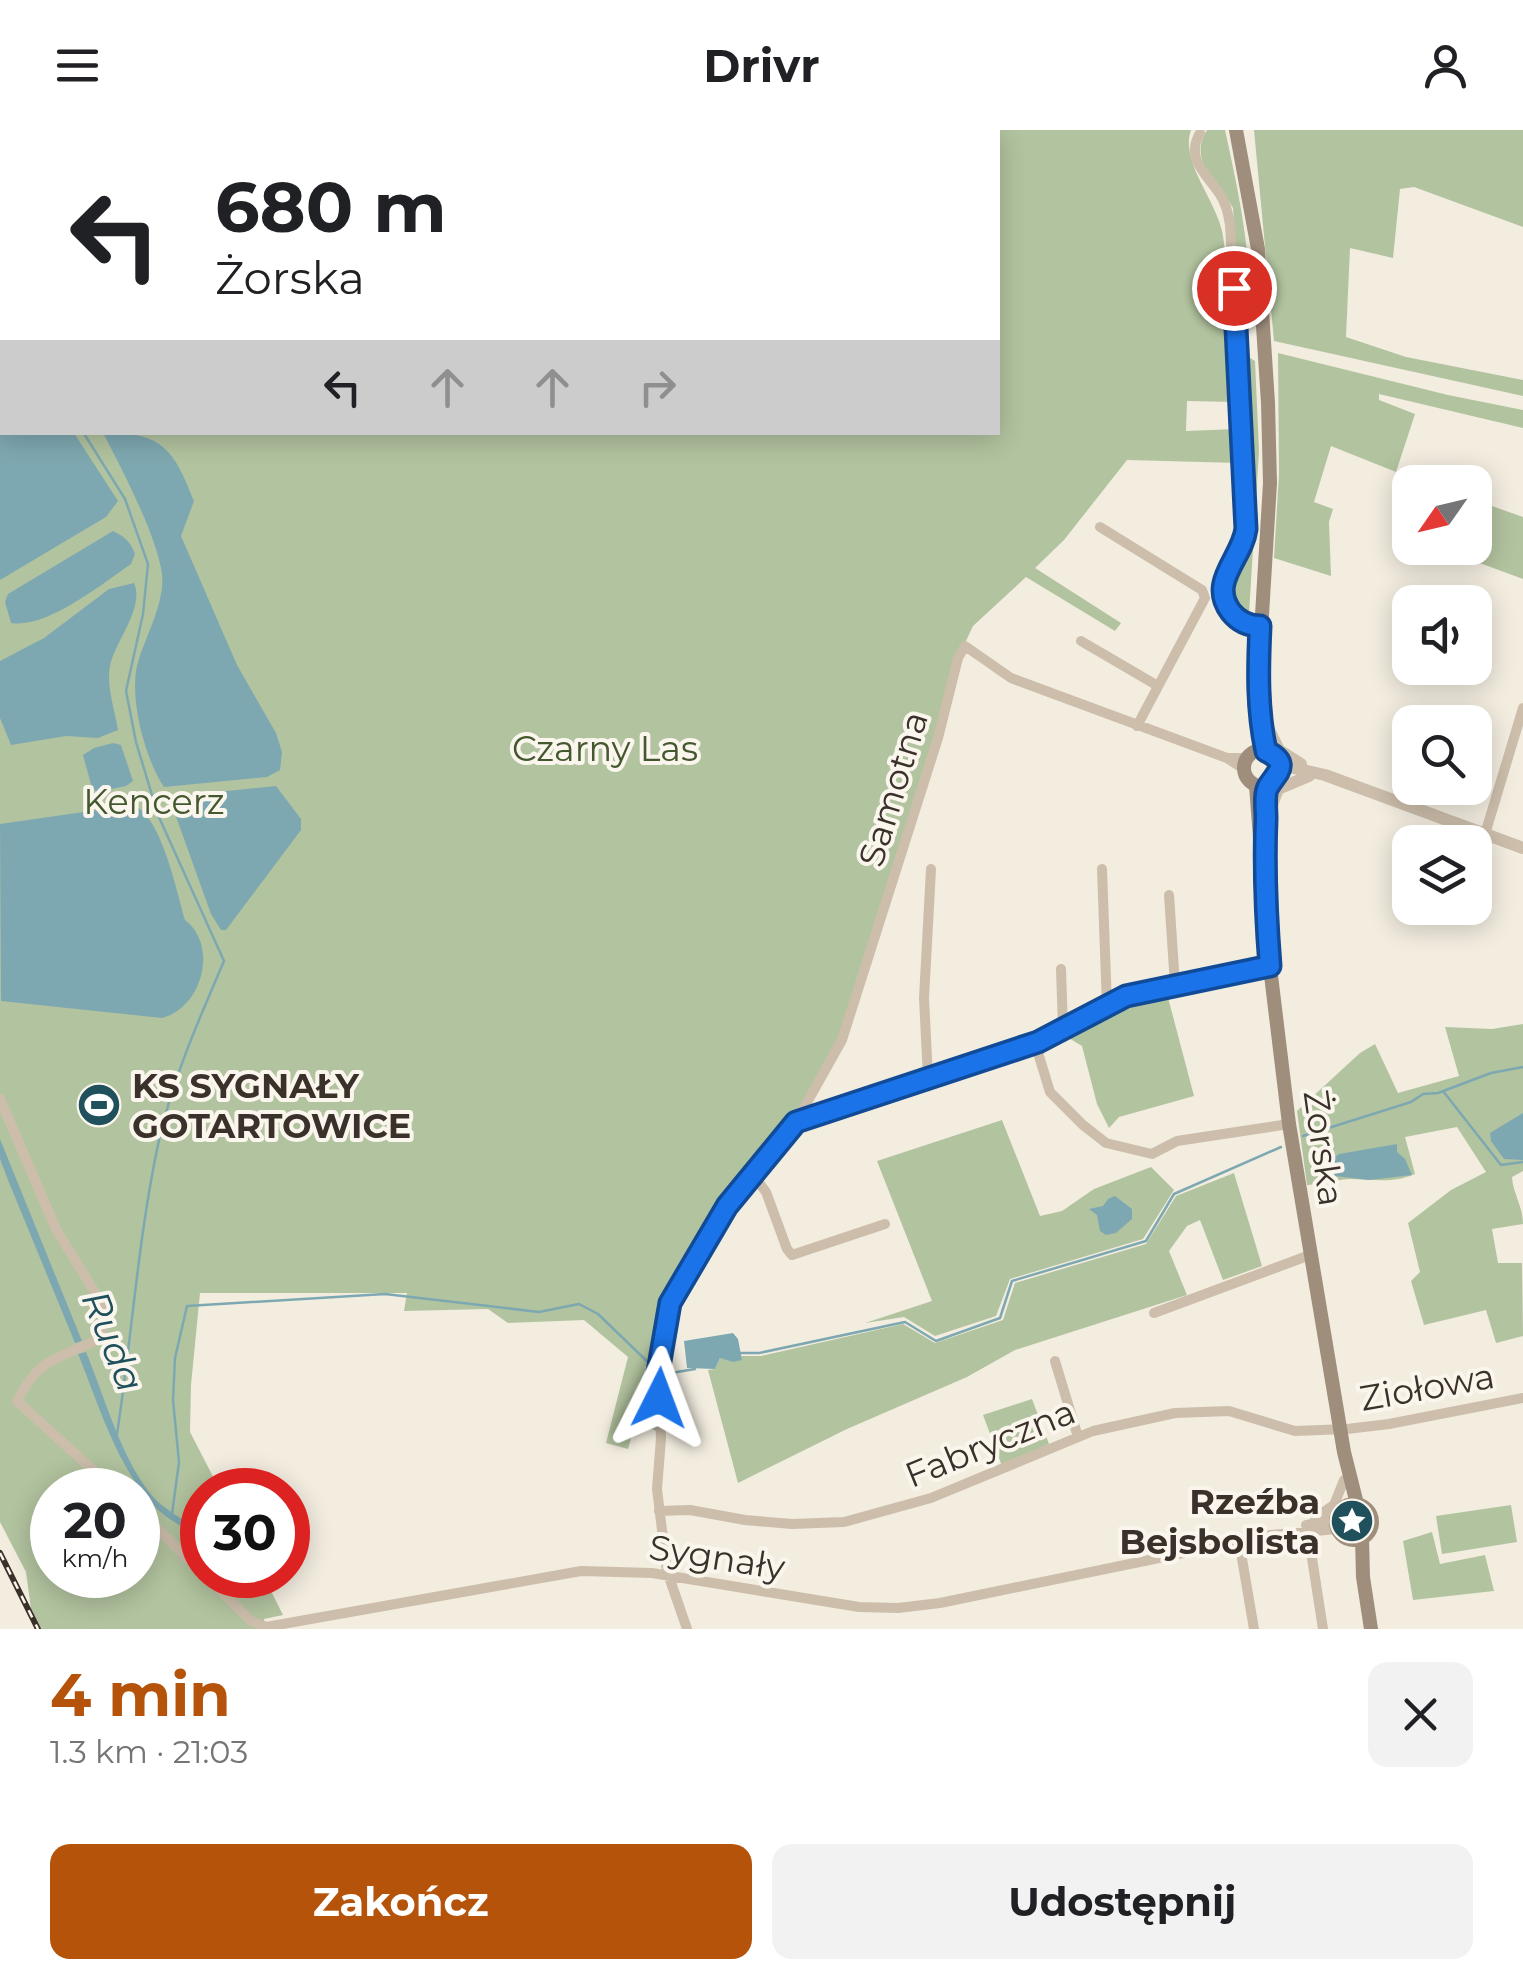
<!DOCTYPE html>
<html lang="pl">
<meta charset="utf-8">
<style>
:root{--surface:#fff;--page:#f2f2f2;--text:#202124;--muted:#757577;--accent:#b45309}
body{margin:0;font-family:Montserrat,sans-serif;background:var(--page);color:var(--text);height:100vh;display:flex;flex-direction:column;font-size:38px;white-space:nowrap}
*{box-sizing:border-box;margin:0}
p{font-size:32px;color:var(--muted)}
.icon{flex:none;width:55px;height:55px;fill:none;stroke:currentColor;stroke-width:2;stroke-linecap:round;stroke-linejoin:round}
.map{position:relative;height:1499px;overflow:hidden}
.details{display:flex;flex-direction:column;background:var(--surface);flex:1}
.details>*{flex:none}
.hud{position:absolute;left:0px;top:0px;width:1000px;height:305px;box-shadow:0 5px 25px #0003;background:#fff;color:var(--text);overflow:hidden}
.needle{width:65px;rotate:236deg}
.tools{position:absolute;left:1392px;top:335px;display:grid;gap:20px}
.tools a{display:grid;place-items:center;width:100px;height:100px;border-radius:20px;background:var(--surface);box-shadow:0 5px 25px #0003;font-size:50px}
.speed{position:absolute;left:30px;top:1338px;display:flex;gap:20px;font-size:50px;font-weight:700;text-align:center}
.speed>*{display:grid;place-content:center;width:130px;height:130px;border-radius:50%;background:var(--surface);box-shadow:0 5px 25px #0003;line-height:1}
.speed small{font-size:25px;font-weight:400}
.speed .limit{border:15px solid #d22;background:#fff;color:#111}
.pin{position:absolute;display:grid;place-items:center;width:85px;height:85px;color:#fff;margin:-42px;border:5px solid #fff;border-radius:50%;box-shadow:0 2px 10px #0007}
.me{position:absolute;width:110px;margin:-55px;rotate:3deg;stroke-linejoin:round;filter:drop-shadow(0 0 8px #0008)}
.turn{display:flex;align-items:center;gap:35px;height:210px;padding:0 50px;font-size:45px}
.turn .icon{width:130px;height:130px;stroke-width:2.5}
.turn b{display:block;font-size:70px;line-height:85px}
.lanes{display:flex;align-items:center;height:95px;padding:0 50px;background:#0003;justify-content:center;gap:50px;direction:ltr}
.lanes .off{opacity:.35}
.round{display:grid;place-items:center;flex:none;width:105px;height:105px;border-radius:20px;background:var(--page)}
.summary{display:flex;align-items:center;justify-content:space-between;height:170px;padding:0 50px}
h1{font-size:60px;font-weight:700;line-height:75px;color:var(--accent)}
.cta{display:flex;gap:20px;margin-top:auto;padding:20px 50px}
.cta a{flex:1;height:115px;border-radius:20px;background:var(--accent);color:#fff;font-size:40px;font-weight:700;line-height:115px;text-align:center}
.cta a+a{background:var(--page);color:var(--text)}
header{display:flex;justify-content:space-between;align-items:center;height:130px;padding:0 50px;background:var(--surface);font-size:45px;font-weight:700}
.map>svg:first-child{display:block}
.green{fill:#b2c39f;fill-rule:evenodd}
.water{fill:#7ea8b1}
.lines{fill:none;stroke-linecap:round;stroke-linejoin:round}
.stream{stroke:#7ea8b1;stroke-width:2.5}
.minor{stroke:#ccbeab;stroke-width:10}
.tertiary{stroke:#ccbeab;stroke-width:12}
.secondary{stroke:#a08e7c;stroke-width:14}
.rail-casing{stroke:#3a312a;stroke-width:6}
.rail{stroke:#fbf6ed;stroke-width:2.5;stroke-dasharray:8;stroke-linecap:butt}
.route-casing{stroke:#114b97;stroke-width:25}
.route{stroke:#1a73e8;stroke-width:18}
.labels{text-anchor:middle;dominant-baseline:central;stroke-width:8;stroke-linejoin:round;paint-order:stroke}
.park-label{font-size:35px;fill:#43582e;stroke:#fbf6ed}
.street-label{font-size:35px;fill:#3a312a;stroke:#fbf6ed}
.poi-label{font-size:35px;font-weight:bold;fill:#3a312a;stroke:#fbf6ed;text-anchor:start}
.water-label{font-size:38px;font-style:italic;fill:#1f505c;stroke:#fbf6ed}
</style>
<header><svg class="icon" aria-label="menu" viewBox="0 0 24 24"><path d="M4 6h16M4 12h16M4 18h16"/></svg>Drivr<svg class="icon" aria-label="person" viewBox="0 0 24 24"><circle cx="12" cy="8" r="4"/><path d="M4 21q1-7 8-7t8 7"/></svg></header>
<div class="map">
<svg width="1523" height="1499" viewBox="0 0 1523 1499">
<rect width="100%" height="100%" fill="#f3ede0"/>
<path class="green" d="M 0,0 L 1191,0 C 1180,31 1215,69 1222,101 C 1229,132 1222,175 1227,209 L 1233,214 L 1236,272 L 1187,271 L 1186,301 L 1237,299 L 1239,333 L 1127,330 L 1064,410 L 1035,438 L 1121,493 L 1115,501 L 1026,447 L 973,496 L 958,528 L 838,914 L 790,993 L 751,1043 L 697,1105 L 666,1174 L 654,1241 L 643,1236 L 654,1244 L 656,1301 L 636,1291 L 628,1319 L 606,1313 L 628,1227 L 584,1190 L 508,1193 L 488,1179 L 404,1181 L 407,1163 L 200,1163 L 191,1255 L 190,1302 L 220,1360 L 202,1360 L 202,1445 L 263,1445 L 283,1485 L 264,1489 L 265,1499 L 41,1499 L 31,1479 L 26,1442 L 0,1392 ZM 2,2 L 998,2 L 998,302 L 2,302 ZM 52,1360 L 138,1360 L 138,1445 L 52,1445 Z
M 1207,0 L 1225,0 C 1239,64 1253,128 1249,193 L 1241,191 L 1233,78 C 1219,52 1187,32 1207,0 Z
M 1254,0 L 1523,0 L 1523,97 L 1414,57 L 1400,59 L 1393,128 L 1350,118 L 1346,207 L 1406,227 L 1523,250 L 1523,266 L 1274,211 Z
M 1278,223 L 1448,265 L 1523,280 L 1523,298 L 1379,264 L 1379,270 L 1415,284 L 1396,342 L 1331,316 L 1314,372 L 1333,379 L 1329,392 L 1331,446 L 1274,428 L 1279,344 Z
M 1247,226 L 1255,231 L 1259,321 L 1249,484 L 1245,488 C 1208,458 1242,443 1248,413 C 1257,367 1246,296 1243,249 L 1243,229 Z
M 1475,370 L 1523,387 L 1523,449 L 1439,418 L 1475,418 Z
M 1166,860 L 1194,966 L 1119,987 L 1109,998 L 1097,974 L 1082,916 L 1062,904 L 1120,874 Z
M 1523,894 L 1523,1041 L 1512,1047 C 1513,1064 1523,1076 1523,1094 L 1492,1099 L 1498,1133 L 1522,1133 L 1523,1206 L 1496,1213 L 1486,1180 L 1424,1195 L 1411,1151 L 1420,1142 L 1408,1093 L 1451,1060 L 1486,1042 L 1457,997 L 1405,1007 L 1415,1044 C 1392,1054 1373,1049 1349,1049 C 1335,1050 1320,1054 1307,1055 L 1297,981 L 1360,923 L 1375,914 L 1398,963 L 1459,946 L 1445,897 L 1492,899 Z
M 1002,990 L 1040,1086 L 1062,1081 L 1094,1059 L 1151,1037 L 1174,1060 L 1143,1109 L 1010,1149 L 996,1186 L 935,1206 L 904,1187 L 865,1193 L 932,1171 L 877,1031 Z
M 1234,1043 L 1262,1136 L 1223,1150 L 1200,1090 L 1187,1096 L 1169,1121 L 1187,1165 L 1015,1220 L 967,1247 L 847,1299 L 738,1353 L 708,1240 L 715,1239 L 720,1228 L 742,1230 L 741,1226 L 761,1226 L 903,1194 L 935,1213 L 1003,1190 L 1015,1153 L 1146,1114 L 1176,1066 Z
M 1032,1269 L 1049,1314 L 1002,1336 L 983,1285 Z
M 1511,1375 L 1517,1412 L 1442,1424 L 1436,1386 Z
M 1432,1402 L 1440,1434 L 1485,1425 L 1494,1461 L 1413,1470 L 1403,1411 Z"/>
<path class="water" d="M 0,244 L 2,302 L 74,303 L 118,371 L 106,387 L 0,450 Z
M 103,303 C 161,302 173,317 194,371 L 181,406 L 237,535 L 276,603 L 282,622 L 280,640 L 267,647 L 164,657 C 145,629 128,566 138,532 C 146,505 165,473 162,444 C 157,406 121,337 103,303 Z
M 113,401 C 125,407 130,411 135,424 L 131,434 C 102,454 46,499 11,493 L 5,472 L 8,464 Z
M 134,453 C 145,478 115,511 110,536 C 106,556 115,580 118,600 L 98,608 L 66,606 L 11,615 L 0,588 L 0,531 L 44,508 L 109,459 Z
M 113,613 L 121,615 L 133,651 L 126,656 L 97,662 L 92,658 L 83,625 L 94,618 Z
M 276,656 L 301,689 L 301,700 L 226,800 L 221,800 L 211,784 L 169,667 Z
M 132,675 C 161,683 177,763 185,790 C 219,816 202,878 162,888 L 1,871 L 0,694 Z
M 1523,983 L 1523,1030 L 1504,1029 L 1491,1011 L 1490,1003 Z
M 0,1009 L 82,1211 L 75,1213 L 8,1050 L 0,1029 Z
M 1397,1014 L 1397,1022 L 1405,1029 L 1412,1045 L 1369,1050 L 1335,1046 L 1335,1027 L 1339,1024 Z
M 1115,1066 L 1132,1079 L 1132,1089 L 1116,1103 L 1106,1105 L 1100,1101 L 1097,1085 L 1089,1079 L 1103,1076 L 1108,1069 Z
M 733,1203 L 738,1209 L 742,1230 L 733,1232 L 720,1228 L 715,1239 L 687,1238 L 684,1211 Z
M 86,1222 C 105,1267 123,1336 157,1371 C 170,1383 188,1392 202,1402 L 202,1408 C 188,1400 168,1390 156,1378 C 117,1338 99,1275 78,1224 Z"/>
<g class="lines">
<path class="stream" d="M 0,226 L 2,229
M 83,302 L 125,369 L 148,434 L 143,484 L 126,561 L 136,612 L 158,685 L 224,831 C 199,889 173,948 159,1010 C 138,1107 132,1206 117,1304
M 1443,961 L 1501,1035 L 1523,1032
M 1303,1006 L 1411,972 L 1423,964 L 1438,963 L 1491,943 L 1523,937
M 739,1223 L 759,1223 L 905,1192 L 936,1211 L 1000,1188 L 1012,1151 L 1146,1111 L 1174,1064 L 1281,1017
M 665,1244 L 695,1239
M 172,1384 L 179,1332 L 173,1270 L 175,1228 L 187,1176 L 385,1164 L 539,1182 L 579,1174 L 598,1184 L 653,1237"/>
<path class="minor" d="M 1200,3 C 1185,28 1206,44 1219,63 C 1226,73 1228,83 1230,95 L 1246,369 C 1246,382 1247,397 1244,409 C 1237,436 1209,455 1232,483 C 1239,492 1249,496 1260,496
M 1100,397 L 1202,460 L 1205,468 L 1137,596
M 1081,511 L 1158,556
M 1228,628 L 1247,628
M 1485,704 L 1523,578
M 1447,712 L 1465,698
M 1102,739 L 1107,877
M 1169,765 L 1175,855
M 1061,839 L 1063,899
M 1035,913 L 1050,962 L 1083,995 L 1106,1013 L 1152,1024 L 1177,1011 L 1289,994
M 928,948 L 924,868 L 931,739
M 0,969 L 56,1099 L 102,1174 L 106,1190 L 99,1209 C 60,1228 39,1227 17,1271 L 115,1360
M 796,992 L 1038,912 L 1126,867 L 1270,837
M 753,1045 L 766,1062 L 787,1119 L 792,1125 L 885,1094
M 1154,1183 L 1310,1125
M 1055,1231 L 1078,1307
M 138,1379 L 202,1443
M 659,1381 L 690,1380 L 745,1390 L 792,1394 L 844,1392 L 931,1368 L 1093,1301 L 1175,1283 L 1229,1281 L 1295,1301 L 1347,1299 L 1389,1294 L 1523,1268
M 1315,1388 L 1334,1375 L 1344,1350
M 1306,1395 L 1336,1388
M 1307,1396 L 1323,1499
M 1239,1411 L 1254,1499
M 205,1445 L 251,1491 L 266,1497 L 581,1441 L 652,1443 L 859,1477 L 898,1478 L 940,1473 L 1271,1405 L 1337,1399
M 687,1499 L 667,1441 L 657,1359 L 661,1308 L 658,1242 L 670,1173 L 727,1077 L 796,992 L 842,910 L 938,608 L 958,528 L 965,516 L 1011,548 L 1227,628 L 1244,639"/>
<path class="tertiary" d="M 1266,594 L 1279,620 L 1301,634
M 1280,635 L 1325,645 L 1523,718
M 1265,693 L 1278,659 L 1309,646"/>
<path class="secondary" d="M 1236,0 L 1258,119 L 1268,273 L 1270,353 L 1258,551 L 1266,621
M1244 638a18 18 0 1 1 36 0a18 18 0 1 1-36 0Z
M 1256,656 L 1270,837 L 1289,994 L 1344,1322 L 1357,1374
M1336 1392a18 18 0 1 1 36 0a18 18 0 1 1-36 0Z
M 1362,1408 L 1363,1447 L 1371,1499"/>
<g class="rail-casing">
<path id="rail" d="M 0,1423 L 38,1499"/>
</g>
<use href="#rail" class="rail"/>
</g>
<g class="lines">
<g class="route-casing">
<path id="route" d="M 659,1268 L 658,1242 L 670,1173 L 727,1076 L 796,992 L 1038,912 L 1126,866 L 1270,836 C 1266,786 1264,738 1266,688 C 1266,680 1264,664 1268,657 C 1276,643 1292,634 1266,621 C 1257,579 1258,539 1260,496 C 1248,496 1239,492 1231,482 C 1208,452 1242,429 1246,399 L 1234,158"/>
</g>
<use href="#route" class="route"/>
</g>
<defs>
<g id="stadium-disc" transform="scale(2.25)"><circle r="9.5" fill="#1f505c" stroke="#fbf6ed"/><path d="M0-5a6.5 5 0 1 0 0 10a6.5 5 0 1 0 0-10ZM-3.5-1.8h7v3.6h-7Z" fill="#fff"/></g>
<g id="sight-disc" transform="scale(2.25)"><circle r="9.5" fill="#1f505c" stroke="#fbf6ed"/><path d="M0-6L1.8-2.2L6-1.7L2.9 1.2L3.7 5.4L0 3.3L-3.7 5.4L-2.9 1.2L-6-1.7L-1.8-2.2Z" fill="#fff"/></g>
</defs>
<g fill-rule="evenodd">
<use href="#stadium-disc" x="99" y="975"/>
<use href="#sight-disc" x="1352" y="1391"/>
</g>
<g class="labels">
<g class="park-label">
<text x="605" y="618">Czarny Las</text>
<text x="154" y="671">Kencerz</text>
</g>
<g class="street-label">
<text transform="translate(893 659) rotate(-73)">Samotna</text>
<text transform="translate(1324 1018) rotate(82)">Żorska</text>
<text transform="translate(1427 1257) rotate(-10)">Ziołowa</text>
<text transform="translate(990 1313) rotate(-22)">Fabryczna</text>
<text transform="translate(717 1427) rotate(9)">Sygnały</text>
</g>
<g class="poi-label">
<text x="132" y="955">KS SYGNAŁY<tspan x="132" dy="40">GOTARTOWICE</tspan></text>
<text x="1320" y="1371" text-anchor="end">Rzeźba<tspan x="1320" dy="40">Bejsbolista</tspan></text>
</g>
<g class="water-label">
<text transform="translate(113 1211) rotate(68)">Ruda</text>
</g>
</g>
</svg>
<div class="tools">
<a><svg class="needle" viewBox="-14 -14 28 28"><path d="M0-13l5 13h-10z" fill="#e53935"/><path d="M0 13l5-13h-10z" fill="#757577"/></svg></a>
<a><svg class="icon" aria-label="sound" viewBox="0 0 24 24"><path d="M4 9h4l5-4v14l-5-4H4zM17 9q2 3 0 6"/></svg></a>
<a><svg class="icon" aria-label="search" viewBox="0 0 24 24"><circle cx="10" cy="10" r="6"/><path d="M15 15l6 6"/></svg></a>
<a><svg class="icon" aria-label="layers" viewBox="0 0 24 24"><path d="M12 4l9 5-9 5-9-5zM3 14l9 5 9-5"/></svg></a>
</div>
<div class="speed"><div>20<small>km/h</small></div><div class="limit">30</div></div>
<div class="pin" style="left:1234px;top:158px;background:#d93025"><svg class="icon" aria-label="arrive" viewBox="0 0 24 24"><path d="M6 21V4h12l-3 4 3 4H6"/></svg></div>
<svg class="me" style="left:659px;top:1268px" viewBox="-20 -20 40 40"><path d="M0-17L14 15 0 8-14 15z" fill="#1a73e8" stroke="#fff" stroke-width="4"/></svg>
<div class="hud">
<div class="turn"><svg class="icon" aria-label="left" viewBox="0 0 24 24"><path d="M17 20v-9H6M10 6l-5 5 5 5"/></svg><div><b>680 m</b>Żorska</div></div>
<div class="lanes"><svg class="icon" aria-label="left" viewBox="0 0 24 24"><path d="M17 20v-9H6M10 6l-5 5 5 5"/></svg><svg class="icon off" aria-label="ahead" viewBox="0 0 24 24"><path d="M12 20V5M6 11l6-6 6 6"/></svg><svg class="icon off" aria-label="ahead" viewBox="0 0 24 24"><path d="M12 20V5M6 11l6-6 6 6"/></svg><svg class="icon off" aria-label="right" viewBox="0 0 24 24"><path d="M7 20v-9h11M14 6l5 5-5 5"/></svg></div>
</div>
</div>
<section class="details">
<div class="summary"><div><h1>4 min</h1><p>1.3 km · 21:03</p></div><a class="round"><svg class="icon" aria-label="close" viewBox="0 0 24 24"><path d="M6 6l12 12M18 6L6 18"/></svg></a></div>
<div class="cta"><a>Zakończ</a><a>Udostępnij</a></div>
</section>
